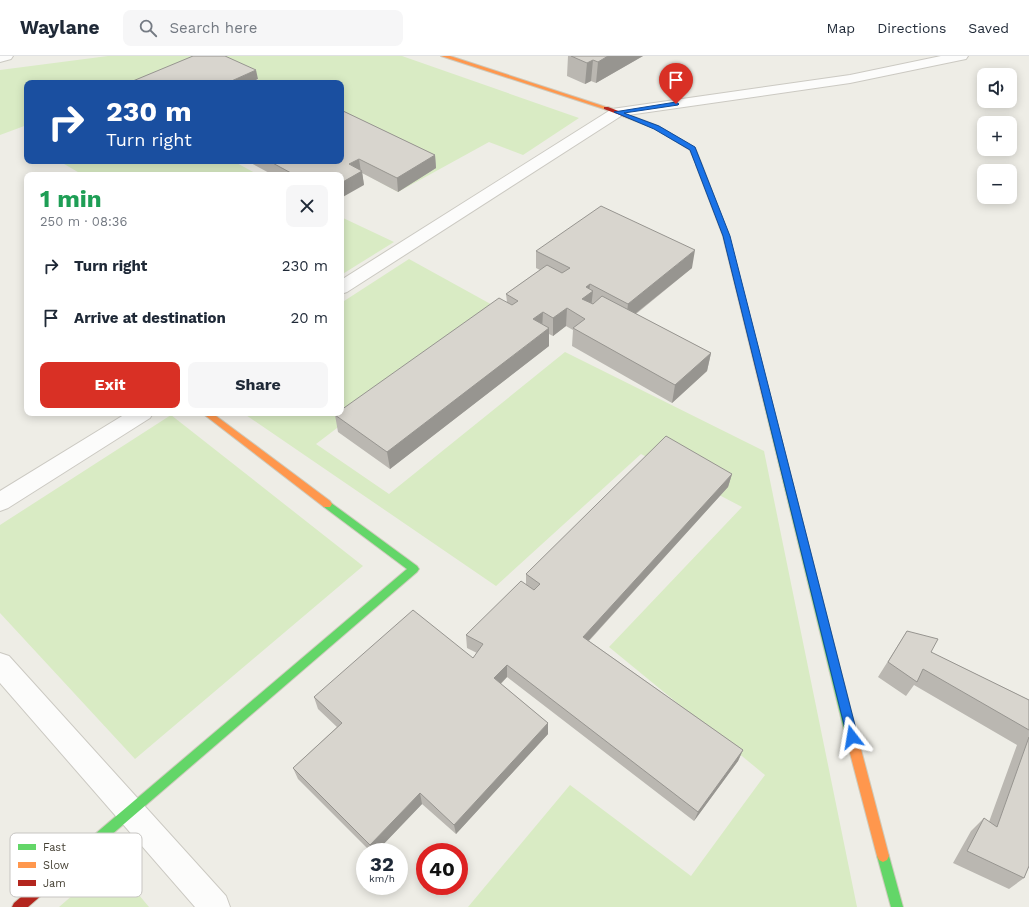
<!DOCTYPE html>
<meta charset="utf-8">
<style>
:root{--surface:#fff;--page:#f6f6f7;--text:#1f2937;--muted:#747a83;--line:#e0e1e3;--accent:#d93025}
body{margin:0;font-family:"Work Sans",sans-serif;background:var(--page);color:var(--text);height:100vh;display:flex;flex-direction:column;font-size:15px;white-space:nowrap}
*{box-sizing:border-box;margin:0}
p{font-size:13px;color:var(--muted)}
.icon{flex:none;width:22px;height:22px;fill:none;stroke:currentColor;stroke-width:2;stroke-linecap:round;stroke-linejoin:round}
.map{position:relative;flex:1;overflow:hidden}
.panel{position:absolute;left:24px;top:116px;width:320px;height:244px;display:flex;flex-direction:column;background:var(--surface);border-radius:8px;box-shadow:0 2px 10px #0003}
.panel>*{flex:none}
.guide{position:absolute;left:24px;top:24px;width:320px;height:84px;border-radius:8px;box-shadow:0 2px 10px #0003;background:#1a4fa0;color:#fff;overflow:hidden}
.buttons{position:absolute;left:977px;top:12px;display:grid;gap:8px}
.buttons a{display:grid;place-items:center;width:40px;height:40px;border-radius:8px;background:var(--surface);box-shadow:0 2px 10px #0003;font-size:20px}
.speed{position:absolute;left:356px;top:787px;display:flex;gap:8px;font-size:20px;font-weight:700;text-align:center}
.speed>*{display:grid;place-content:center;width:52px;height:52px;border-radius:50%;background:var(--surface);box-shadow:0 2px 10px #0003;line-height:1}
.speed small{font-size:10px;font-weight:400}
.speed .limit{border:6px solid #d22;background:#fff;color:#111}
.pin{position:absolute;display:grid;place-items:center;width:34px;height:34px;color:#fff;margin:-41px -17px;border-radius:50% 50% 50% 0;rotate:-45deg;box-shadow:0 0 4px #0007}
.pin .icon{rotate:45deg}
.me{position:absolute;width:44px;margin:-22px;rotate:346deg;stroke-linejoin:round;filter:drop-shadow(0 0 3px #0008)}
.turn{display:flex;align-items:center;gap:14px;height:84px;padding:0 16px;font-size:18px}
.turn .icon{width:52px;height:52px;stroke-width:2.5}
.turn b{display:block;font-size:28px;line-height:34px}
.round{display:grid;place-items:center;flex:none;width:42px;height:42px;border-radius:8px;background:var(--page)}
.headline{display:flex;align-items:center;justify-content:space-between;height:68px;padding:0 16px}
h1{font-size:24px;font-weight:700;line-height:30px;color:#1e9e55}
.action{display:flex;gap:8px;margin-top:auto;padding:8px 16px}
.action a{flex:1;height:46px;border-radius:8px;background:var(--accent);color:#fff;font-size:16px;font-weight:700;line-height:46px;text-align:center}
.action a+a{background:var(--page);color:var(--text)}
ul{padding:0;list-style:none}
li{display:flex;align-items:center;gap:12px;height:52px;padding:0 16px}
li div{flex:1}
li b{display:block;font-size:15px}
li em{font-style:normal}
header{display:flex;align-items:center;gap:24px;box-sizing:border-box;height:56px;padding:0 20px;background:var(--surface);border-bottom:1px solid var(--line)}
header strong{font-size:19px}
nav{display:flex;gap:22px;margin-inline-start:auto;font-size:14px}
.search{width:280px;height:36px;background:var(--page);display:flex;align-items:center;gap:10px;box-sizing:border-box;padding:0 14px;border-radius:8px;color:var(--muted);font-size:15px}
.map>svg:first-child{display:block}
.green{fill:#d9ebc4}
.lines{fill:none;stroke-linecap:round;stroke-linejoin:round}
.street-casing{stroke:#cbc9c2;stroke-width:2}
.fast-casing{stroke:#cecbbc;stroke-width:2}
.slow-casing{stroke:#cecbbc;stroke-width:2}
.jam-casing{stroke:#cecbbc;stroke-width:2}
.street{fill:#fcfcfb;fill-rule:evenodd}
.fast{fill:#63d668;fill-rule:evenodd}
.slow{fill:#ff974d;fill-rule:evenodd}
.jam{fill:#b3261e;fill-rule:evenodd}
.wall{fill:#bab7b1}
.shaded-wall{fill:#979590}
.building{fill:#d8d5ce;stroke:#979590}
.route{fill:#1a73e8;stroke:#114b97}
.key{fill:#fff;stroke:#c7c5c2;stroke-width:1}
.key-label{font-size:11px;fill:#443f32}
</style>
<header>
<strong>Waylane</strong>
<div class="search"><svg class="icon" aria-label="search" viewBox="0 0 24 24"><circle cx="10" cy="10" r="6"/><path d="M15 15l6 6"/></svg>Search here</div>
<nav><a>Map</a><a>Directions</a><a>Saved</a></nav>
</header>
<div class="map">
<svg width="1029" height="851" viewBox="0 0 1029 851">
<rect width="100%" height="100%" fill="#eeede6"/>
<path class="green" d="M 108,0 L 199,0 L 131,27 L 27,27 L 27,69 L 0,79 L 0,14 Z
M 215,0 L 402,0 L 579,62 L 523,99 L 489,86 L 398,136 L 341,105 L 341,27 L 257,27 L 258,23 Z
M 59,105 L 233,105 L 259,119 L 83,119 Z
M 341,161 L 394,186 L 341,219 Z
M 409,203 L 496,251 L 316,388 L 389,438 L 565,296 L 764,395 L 857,851 L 468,851 L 570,729 L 691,820 L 765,719 L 609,591 L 742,451 L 641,398 L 496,530 L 243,357 L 341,357 L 341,247 Z
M 171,359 L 363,510 L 135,703 L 0,557 L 0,469 Z
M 96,819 L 123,820 L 149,851 L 59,851 Z"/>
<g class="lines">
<g class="street-casing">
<path id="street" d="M 0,0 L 13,0 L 11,3 L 0,6 Z
M 941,0 L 968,0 L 966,3 L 961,4 L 850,27 L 621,60 L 347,236 L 341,238 L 341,224 L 612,53 L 850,19 Z
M 127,357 L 153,357 L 150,362 L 8,452 L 0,455 L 0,435 Z
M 0,597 L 9,600 L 226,840 L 230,851 L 195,851 L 0,627 Z"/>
</g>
<g class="fast-casing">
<path id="fast" d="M 767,340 L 771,343 L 858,682 L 856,686 L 852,687 L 848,686 L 846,682 L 763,343 Z
M 327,444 L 417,510 L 419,513 L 417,516 L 96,792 L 92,794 L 88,792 L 86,788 L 88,784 L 407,513 L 324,451 L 322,448 L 324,445 Z
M 883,794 L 887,796 L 889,800 L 903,851 L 891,851 L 877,800 L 879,796 Z"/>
</g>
<g class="slow-casing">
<path id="slow" d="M 441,0 L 450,0 L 609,52 L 604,53 Z
M 697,108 L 702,109 L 729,180 L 771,343 L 770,345 L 764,345 L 763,343 L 723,180 L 696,109 Z
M 202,357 L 212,357 L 330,445 L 332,448 L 330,451 L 324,451 Z
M 852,677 L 856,678 L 858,682 L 889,800 L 887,804 L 883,806 L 879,804 L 877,800 L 846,682 L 848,678 Z"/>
</g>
<g class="jam-casing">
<path id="jam" d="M 604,51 L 608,51 L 658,70 L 695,92 L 702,109 L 697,110 L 690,94 L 654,72 L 604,53 Z
M 92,782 L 96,784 L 98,788 L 96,792 L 28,851 L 12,851 L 14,847 L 88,784 Z"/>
</g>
<use href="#street" class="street"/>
<use href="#fast" class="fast"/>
<use href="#slow" class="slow"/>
<use href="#jam" class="jam"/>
</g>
<path class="wall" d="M 568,0 L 643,0 L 596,27 L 591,25 L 585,28 L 567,20 Z
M 341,54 L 435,99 L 436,112 L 398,136 L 362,117 L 364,129 L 341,119 L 273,119 L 247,105 L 341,105 Z
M 536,195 L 692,212 L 636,258 L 711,297 L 707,315 L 672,347 L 572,290 L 573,274 L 566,270 L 553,280 L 549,278 L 549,290 L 390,413 L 338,376 L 335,359 L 507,246 L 506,238 L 540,214 L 536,212 Z
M 732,418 L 728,431 L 589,585 L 743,694 L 738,705 L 694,765 L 507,621 L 501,628 L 548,667 L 548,678 L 456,778 L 422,748 L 376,796 L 371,796 L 298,723 L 293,712 L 337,671 L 318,653 L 314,641 L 473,602 L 477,597 L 467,592 L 466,579 L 526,528 L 526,518 Z
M 907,575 L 931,596 L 1029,644 L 1029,810 L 1024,822 L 1009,833 L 953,807 L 971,775 L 984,762 L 989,766 L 1017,689 L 914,629 L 906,640 L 878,621 Z"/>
<path class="shaded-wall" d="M 608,0 L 643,0 L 596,27 L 598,6 Z
M 593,4 L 591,25 L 585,28 L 587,7 Z
M 256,14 L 258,23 L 250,27 L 227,27 Z
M 435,99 L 436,112 L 398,136 L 397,122 Z
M 359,103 L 361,116 L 362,115 L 364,129 L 341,142 L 341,127 L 349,108 Z
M 695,194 L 692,212 L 626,265 L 628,248 Z
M 590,228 L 589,237 L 593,235 L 591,252 L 582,243 L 586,231 Z
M 567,252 L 566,270 L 553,280 L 553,262 Z
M 543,256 L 542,274 L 533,263 Z
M 549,272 L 549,290 L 390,413 L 387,396 Z
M 711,297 L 707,315 L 672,347 L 675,329 Z
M 732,418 L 728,431 L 581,593 L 583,581 Z
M 507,609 L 507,621 L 494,634 L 494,622 Z
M 548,667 L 548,678 L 456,778 L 454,769 Z
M 743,694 L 738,705 L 694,765 L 698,756 Z
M 420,737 L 422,748 L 376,796 L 372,796 L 370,789 Z"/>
<path class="building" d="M 193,0 L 225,0 L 256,14 L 227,27 L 128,27 Z
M 571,0 L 608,0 L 598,6 L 593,4 L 587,7 Z
M 341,54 L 435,99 L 397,122 L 359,103 L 349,108 L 362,115 L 341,127 L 341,119 L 286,119 L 291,117 L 269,105 L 341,105 L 341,97 L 344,95 L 341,94 Z
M 601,150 L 695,194 L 628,248 L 590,228 L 586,231 L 593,235 L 582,243 L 593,248 L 602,240 L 711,297 L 675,329 L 573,272 L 585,263 L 567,252 L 553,262 L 543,256 L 533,263 L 549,272 L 387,396 L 335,359 L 337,357 L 341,357 L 341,354 L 499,242 L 512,249 L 518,245 L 506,238 L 547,209 L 562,217 L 570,212 L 536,195 Z
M 666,380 L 732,418 L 583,581 L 743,694 L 698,756 L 507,609 L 494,622 L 548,667 L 454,769 L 420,737 L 370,789 L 293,712 L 342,667 L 314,641 L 413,554 L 473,602 L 483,588 L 466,579 L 521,525 L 534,534 L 540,528 L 526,518 Z
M 907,575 L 938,583 L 931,596 L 1029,644 L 1029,674 L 923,613 L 917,626 L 888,606 Z
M 1029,681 L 1029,810 L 1024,822 L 967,795 L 984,762 L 997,771 Z"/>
<path class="route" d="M 676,46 L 679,48 L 678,49 L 624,57 L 659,70 L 695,91 L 730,180 L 858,681 L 856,685 L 852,687 L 848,685 L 847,681 L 723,180 L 690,94 L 654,73 L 614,56 Z"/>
<rect x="10" y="777" width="132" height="64" rx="6" class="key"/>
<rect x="18" y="788" width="18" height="6" fill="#63d668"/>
<rect x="18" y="806" width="18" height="6" fill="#ff974d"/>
<rect x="18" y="824" width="18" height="6" fill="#b3261e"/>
<g class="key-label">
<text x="43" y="795">Fast</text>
<text x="43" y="813">Slow</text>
<text x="43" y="831">Jam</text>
</g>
</svg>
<div class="buttons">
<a><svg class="icon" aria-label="sound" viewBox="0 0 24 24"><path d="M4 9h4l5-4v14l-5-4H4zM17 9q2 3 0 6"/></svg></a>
<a>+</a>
<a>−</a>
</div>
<div class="speed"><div>32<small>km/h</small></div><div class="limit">40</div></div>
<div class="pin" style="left:676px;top:48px;background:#d93025"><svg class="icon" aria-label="arrive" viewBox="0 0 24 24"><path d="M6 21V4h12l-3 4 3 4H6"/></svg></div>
<svg class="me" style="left:852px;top:681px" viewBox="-20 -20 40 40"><path d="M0-17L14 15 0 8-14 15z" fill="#1a73e8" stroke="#fff" stroke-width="4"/></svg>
<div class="guide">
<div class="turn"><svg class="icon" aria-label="right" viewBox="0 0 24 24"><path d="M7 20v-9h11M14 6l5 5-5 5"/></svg><div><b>230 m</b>Turn right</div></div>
</div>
<section class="panel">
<div class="headline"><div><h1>1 min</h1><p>250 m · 08:36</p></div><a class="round"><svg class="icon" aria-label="close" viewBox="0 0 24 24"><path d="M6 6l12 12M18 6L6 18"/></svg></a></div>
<ul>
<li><svg class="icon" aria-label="right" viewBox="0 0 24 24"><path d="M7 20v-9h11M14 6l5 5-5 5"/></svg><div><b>Turn right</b></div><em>230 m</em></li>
<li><svg class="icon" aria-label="arrive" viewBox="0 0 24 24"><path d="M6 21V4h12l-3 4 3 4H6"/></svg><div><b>Arrive at destination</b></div><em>20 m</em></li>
</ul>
<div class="action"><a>Exit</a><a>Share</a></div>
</section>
</div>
